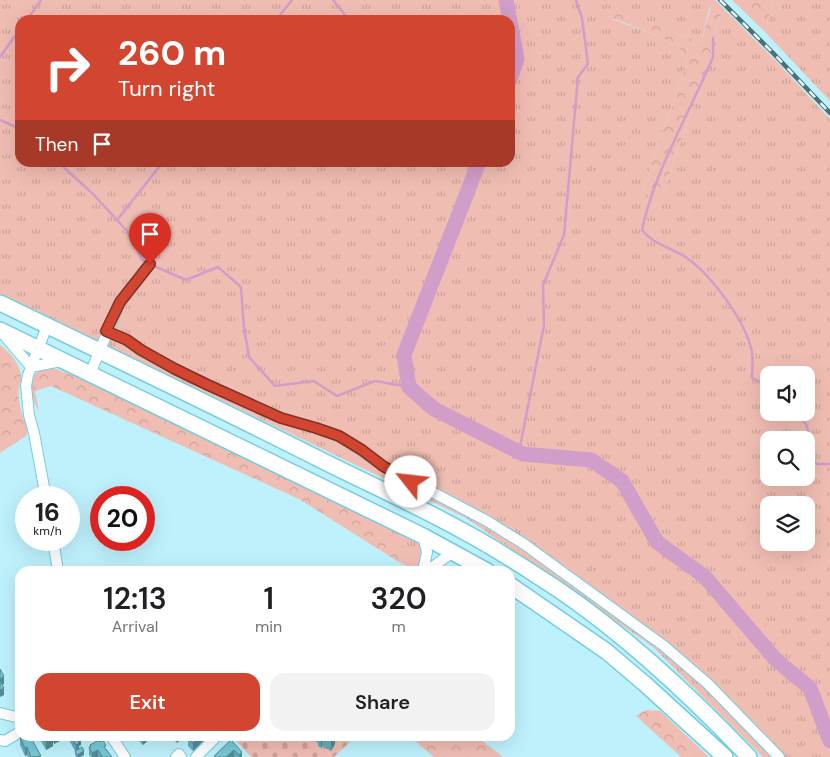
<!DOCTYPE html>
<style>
:root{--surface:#fff;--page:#f2f2f2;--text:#202124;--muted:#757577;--accent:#d24631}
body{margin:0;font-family:"DM Sans",sans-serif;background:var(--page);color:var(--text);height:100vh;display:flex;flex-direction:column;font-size:19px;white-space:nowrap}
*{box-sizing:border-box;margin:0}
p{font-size:16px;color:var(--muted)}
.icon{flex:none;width:28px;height:28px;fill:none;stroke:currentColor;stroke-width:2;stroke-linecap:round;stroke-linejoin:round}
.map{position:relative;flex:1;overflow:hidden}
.side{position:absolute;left:15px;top:566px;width:500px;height:175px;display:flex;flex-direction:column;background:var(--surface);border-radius:15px;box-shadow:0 5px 20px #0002}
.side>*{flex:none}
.guide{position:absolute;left:15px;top:15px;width:500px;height:152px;border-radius:15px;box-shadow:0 5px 20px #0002;background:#d24631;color:#fff;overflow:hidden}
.buttons{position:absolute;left:760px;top:366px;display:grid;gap:10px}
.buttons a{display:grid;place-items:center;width:55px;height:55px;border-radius:10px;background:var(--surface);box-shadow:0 5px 20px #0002;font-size:25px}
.speed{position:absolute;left:15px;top:486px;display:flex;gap:10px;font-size:25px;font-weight:700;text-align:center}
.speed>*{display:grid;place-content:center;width:65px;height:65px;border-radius:50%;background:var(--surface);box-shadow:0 5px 20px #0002;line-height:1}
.speed small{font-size:12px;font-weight:400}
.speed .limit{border:8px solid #d22;background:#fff;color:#111}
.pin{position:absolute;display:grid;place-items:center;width:42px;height:42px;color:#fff;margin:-51px -21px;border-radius:50% 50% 50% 0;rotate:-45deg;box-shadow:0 0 5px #0007}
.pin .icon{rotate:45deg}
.me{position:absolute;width:55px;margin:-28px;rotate:299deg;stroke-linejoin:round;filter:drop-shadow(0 0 4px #0008)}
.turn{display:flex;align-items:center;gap:18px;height:105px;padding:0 20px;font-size:22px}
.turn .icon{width:65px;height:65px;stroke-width:2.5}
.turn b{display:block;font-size:35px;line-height:42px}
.then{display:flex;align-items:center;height:48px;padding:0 20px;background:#0003;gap:10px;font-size:19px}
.eta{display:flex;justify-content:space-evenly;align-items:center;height:85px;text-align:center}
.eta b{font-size:30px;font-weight:600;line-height:35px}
.button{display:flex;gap:10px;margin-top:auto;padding:10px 20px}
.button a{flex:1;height:58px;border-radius:15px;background:var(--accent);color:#fff;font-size:20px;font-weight:600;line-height:58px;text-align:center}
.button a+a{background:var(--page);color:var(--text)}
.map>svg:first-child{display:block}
.grass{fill:url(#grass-tufts);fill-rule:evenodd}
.forest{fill:url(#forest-crowns)}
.cemetery{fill:url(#cemetery-stones)}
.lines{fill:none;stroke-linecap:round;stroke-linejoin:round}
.stream{stroke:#d09ec9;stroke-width:2.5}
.river{stroke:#d09ec9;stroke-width:15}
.minor-casing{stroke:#72cdde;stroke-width:12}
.highway-casing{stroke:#72cdde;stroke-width:18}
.minor{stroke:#fff;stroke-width:10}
.highway{stroke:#fff;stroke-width:15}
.rail-casing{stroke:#4a7078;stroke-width:4.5}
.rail{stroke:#e7f8fb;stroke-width:2.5;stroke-dasharray:8;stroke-linecap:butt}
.wall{fill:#66acba}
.shaded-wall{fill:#538c97}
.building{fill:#77c8d8;stroke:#538c97}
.route-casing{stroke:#882e20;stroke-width:12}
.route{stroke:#d24631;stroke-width:9}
</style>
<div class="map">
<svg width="830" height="757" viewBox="0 0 830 757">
<defs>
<pattern id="grass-tufts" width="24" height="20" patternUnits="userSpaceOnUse" patternTransform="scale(1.25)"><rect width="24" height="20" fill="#f0bdb3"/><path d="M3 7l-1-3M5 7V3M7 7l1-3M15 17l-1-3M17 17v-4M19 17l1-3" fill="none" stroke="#cca29a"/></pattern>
<pattern id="forest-crowns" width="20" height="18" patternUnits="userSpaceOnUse" patternTransform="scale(1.25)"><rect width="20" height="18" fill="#f0bdb3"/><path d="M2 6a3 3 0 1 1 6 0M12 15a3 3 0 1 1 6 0" fill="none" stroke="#cca29a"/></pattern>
<pattern id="cemetery-stones" width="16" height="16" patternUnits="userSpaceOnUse" patternTransform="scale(1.25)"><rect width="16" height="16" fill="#f0bdb3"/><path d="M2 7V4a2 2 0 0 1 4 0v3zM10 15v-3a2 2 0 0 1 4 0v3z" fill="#cca29a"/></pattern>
</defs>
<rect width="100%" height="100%" fill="#bef1fc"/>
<path class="grass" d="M 0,0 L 715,0 L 776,61 L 830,119 L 830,757 L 763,757 L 652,646 L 466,518 L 0,294 ZM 710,6 L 720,15 L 707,70 L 663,192 L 643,189 L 687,63 L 682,50 L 661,37 L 612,19 L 648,22 L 701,43 ZM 20,20 L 510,20 L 510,162 L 20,162 ZM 769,375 L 806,375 L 806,412 L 769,412 ZM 769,440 L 806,440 L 806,478 L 769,478 ZM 769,505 L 806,505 L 806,542 L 769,542 Z
M 774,0 L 830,0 L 830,101 L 765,32 Z
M 321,491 L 418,541 L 421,552 L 421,567 L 409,551 Z"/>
<path class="forest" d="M 732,0 L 774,0 L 765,32 Z
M 711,6 L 720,15 L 707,70 L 663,192 L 653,200 L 646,197 L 643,189 L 687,63 L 682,50 L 661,37 L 612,18 L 613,13 L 648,22 L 701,43 Z
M 0,345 C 10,352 23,367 21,381 C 21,383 19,385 19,388 C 17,402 23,418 28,430 L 26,436 L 0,453 Z
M 50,367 L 86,380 L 321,491 L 387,533 L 409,551 L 421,567 L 419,570 L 402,564 L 299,499 L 51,386 L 35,391 L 39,412 C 29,393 23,373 50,367 Z
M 646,710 L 660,711 L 709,757 L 681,757 L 636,716 Z
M 409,736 L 476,736 L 503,757 L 434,757 Z"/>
<path class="cemetery" d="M 232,736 L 349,736 L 353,739 L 334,757 L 251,757 Z"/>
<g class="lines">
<path class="stream" d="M 333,0 L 349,20
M 27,20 L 41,0
M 276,20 L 292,0
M 713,38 L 713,57 C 690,112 654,172 642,230 C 653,244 669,247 684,256 C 709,272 744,319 751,348 C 754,357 752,369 752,378 L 769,387
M 0,57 L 20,29
M 0,120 L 20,129
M 58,162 L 93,194 L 127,231 L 143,261 L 147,263
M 468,162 L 475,172
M 117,220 L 163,162
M 152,265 L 186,280 L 218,267 L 241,287 L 244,328 L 249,357 L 275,386 L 314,381 L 337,396 L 375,381 L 409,387
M 795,412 L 806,424 L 812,443 L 809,456 L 817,464 L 830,464
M 519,452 L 544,325 L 543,285 L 564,235 L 578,77 L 588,64 L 582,18 L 576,0"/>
<path class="river" d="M 506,0 L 517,59 L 510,79
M 479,162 L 404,355 L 409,387 L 434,409 L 523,454 L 591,460 L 622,481 L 657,542 L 705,577 L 776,660 L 810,688 L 830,741"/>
<g class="minor-casing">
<path id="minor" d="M 106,331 L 127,340 L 141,350 L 175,369 L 208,385 L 281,418 L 316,428 L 339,436 L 361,450 L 383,466 L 487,521 L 524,544 L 664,646 L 708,684 L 779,757
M 4,335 L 31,367 L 61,361
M 90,374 L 120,302 L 150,264
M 46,498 L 34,433 L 29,415 L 26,386 L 28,375 L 47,326
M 53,540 L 58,571
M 423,571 L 427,552 L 423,536
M 427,571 L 453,552
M 0,713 L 20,718
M 111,736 L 125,757
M 0,740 L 5,741 L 20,732
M 176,757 L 179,754 L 181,757
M 196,757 L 217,736"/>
</g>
<g class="highway-casing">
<path id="highway" d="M 0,303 C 108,355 216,407 323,461 C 369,484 416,505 461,530 C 494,547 525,568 556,588 C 627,636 690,695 749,757
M 0,330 L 423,536 L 487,571
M 510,585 L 606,651 L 645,684 L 725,757"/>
</g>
<use href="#minor" class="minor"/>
<use href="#highway" class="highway"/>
<g class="rail-casing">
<path id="rail" d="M 720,0 L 773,53 L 830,113"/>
</g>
<use href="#rail" class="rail"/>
</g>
<path class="wall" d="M 20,636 L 20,664 L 16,657 L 16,649 L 20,648 L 18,644 L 18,637 Z
M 41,736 L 60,736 L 60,741 L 53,743 L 53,746 L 46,750 L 41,741 Z
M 67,736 L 81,736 L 81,745 L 79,746 L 79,748 L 84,755 L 80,757 L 76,757 L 75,754 L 75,751 Z
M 134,736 L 152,736 L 143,745 Z
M 170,736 L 181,736 L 181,739 L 177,743 Z
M 208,736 L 193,751 L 188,746 L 188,738 Z
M 308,736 L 335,736 L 335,744 L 331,751 L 322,746 L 321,748 L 318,746 L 318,743 Z
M 20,737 L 41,757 L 28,757 L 27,755 L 25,756 L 20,745 Z
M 231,740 L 242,757 L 214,757 L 214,756 Z
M 90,745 L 106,749 L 112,757 L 91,757 L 89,755 L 89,747 L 90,747 Z"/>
<path class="shaded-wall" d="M 4,676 L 4,684 L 0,686 L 0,679 Z
M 4,688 L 4,695 L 0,697 L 0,690 Z
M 54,736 L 60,736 L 60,741 L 54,744 Z
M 145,736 L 152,736 L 143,745 L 143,738 Z
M 177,736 L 181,736 L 181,739 L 177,743 Z
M 200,736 L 208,736 L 193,751 L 193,743 Z
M 321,736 L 322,736 L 322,746 L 321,748 Z
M 331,736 L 335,736 L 335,744 L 331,751 Z
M 81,737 L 81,745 L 79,746 L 79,750 L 76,752 L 76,745 L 78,739 Z
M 53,738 L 53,746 L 46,750 L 46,742 Z
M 27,747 L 27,755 L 25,756 L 25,748 Z
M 98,750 L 98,757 L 92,757 L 92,753 Z
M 234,750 L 234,757 L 226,757 Z
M 84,751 L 84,755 L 80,757 L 77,757 L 77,755 Z
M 242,752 L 242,757 L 239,757 L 239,755 Z"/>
<path class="building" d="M 20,647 L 20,656 L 16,649 Z
M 0,669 L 4,676 L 0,679 Z
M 0,681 L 4,688 L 0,690 Z
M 22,736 L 30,736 L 41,756 L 31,757 L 27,747 L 25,748 L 20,737 Z
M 42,736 L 52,736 L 53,738 L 46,742 Z
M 71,736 L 81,736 L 81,737 L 78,739 L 79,743 L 76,745 Z
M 190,736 L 200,736 L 193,743 L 188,738 Z
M 99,740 L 100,742 L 103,740 L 106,746 L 104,747 L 112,757 L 100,757 L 102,756 L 98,750 L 92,753 L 89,747 L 91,746 L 90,745 Z
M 231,740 L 242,752 L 239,755 L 234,750 L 226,757 L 215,757 L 214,756 Z
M 82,747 L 84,751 L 77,755 L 75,751 Z"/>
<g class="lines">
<g class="route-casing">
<path id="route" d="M 150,264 L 120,302 L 106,331 L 127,340 L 141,350 L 175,369 L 208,385 L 281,418 L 316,428 L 339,436 L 362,450 L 383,466 L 411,482"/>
</g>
<use href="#route" class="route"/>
</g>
</svg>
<div class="buttons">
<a><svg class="icon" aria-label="sound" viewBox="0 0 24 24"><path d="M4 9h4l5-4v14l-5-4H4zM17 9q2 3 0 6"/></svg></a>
<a><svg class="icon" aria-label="search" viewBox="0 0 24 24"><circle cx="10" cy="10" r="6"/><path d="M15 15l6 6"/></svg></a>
<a><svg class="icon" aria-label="layers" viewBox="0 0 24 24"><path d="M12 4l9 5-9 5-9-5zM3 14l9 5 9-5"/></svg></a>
</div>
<div class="speed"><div>16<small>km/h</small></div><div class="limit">20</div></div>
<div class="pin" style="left:150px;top:264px;background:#d93025"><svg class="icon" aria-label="arrive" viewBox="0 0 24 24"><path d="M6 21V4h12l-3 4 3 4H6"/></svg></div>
<svg class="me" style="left:411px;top:482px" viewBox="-20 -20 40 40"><circle r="19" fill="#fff"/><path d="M0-13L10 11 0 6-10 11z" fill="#d24631"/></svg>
<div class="guide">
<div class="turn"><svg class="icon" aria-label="right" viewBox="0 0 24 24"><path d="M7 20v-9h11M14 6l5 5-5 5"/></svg><div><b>260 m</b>Turn right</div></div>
<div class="then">Then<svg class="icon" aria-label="arrive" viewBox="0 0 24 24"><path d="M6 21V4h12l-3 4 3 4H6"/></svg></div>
</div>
<section class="side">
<div class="eta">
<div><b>12:13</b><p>Arrival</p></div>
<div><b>1</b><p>min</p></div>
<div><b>320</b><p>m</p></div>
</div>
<div class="button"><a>Exit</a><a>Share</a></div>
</section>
</div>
